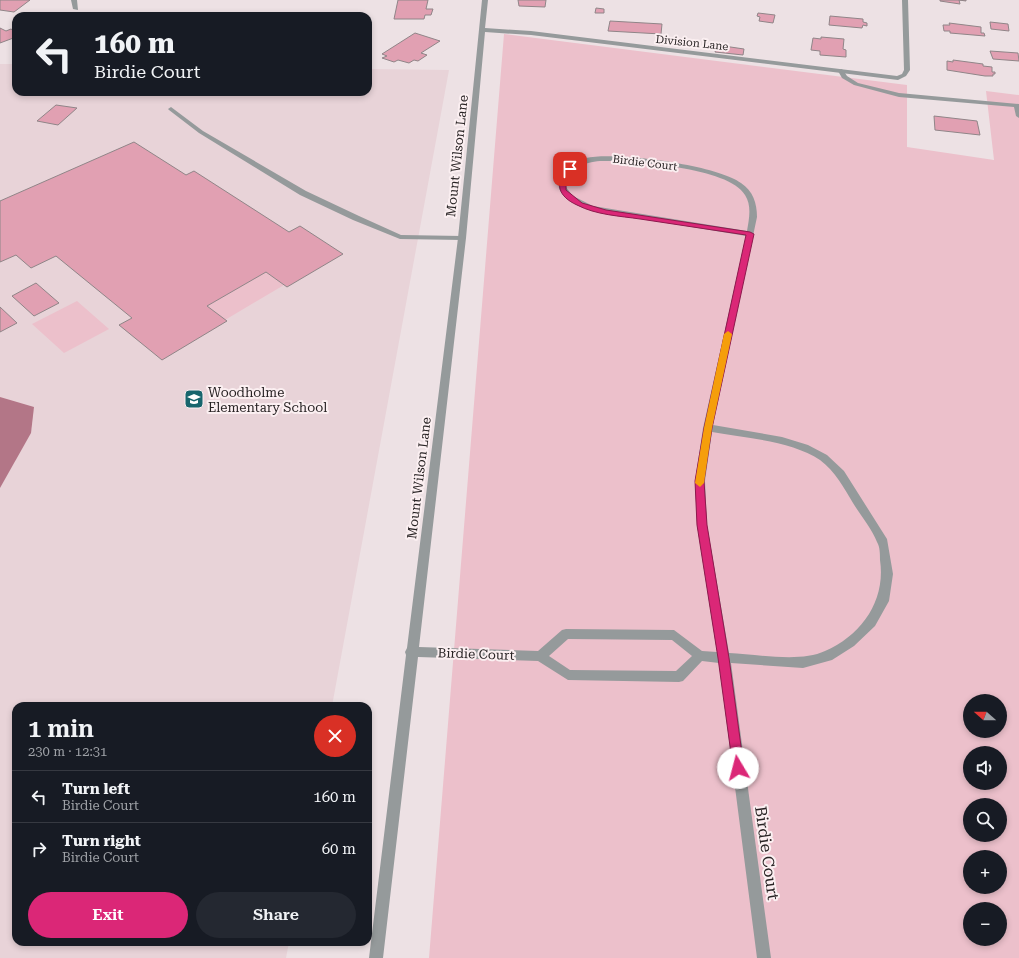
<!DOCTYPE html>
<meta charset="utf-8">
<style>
:root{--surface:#171b24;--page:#242831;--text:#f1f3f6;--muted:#9ea1a6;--line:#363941;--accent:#db2777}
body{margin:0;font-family:"Roboto Serif",serif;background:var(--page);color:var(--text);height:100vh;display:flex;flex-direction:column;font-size:15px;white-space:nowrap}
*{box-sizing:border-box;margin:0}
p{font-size:13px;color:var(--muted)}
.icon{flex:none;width:22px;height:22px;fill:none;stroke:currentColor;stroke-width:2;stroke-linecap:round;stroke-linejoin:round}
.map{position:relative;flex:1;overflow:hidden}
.details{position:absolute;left:12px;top:702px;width:360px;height:244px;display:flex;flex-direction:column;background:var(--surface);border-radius:12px;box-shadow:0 2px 6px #0003}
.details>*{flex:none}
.banner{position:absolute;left:12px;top:12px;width:360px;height:84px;border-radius:12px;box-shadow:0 2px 6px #0003;background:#171b24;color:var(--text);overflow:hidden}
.needle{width:26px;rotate:291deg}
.fabs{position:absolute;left:963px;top:694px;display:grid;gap:8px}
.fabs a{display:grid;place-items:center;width:44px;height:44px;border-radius:50%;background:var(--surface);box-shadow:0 2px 6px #0003;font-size:20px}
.pin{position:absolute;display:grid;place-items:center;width:34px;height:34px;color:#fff;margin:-17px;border-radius:8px;box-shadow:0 2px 6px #0006}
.me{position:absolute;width:44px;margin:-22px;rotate:352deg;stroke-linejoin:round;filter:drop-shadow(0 0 3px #0008)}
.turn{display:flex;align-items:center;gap:14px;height:84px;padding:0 16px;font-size:18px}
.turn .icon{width:52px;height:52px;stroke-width:2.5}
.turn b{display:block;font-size:28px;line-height:34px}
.round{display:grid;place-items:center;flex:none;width:42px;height:42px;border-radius:21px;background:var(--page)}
.summary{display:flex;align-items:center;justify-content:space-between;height:68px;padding:0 16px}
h1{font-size:24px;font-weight:600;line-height:30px}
.primary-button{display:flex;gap:8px;margin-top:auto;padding:8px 16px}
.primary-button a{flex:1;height:46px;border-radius:24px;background:var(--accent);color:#fff;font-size:16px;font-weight:600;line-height:46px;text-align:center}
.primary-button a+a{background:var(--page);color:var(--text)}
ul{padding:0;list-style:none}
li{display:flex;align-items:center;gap:12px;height:52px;padding:0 16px;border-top:1px solid var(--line)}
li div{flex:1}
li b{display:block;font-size:15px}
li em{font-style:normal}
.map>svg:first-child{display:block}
.built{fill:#e8d3d8}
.green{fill:#ecc0cb;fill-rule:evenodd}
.water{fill:#b37687}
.building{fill:#e1a0b2;stroke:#908588}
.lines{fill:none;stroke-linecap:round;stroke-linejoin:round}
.lane{fill:#959a9b;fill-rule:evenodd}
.street{fill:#959a9b;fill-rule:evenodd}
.route{fill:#db2777;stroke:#8e194d}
.slow{fill:#f59e0b}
.labels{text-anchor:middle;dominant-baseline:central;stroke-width:4;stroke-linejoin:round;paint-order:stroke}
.far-street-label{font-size:11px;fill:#282324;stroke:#fbeff1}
.street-label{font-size:13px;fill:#282324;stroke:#fbeff1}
.poi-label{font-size:13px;fill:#282324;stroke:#fbeff1;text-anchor:start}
.near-street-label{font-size:16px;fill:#282324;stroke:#fbeff1}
</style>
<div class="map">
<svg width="1019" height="958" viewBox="0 0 1019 958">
<rect width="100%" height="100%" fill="#ede1e4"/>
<path class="built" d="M 0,64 L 16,64 L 16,92 L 368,92 L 368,69 L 449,70 L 332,706 L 16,706 L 16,942 L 289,942 L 286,958 L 0,958 Z"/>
<path class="green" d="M 504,34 L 907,85 L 907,147 L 994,160 L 986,91 L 1019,95 L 1019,958 L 429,958 ZM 970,701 L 1000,701 L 1000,731 L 970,731 ZM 970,753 L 1000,753 L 1000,783 L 970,783 ZM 970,805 L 1000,805 L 1000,835 L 970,835 ZM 970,857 L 1000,857 L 1000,887 L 970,887 ZM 970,909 L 1000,909 L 1000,939 L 970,939 Z
M 266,272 L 284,285 L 225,320 L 207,306 Z
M 77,301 L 109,329 L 64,353 L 32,324 Z"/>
<path class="water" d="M 0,397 L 34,407 L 31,433 L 0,488 Z"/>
<path class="building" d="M 0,0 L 30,0 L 14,12 L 0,10 Z
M 398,0 L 428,0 L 426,9 L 433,9 L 431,15 L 425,15 L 424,19 L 394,19 Z
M 518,0 L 546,0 L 545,7 L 519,6 Z
M 940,0 L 966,0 L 966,1 L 959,0 L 960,4 L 940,1 Z
M 596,8 L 604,9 L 604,13 L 595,13 Z
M 758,13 L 775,15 L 773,23 L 759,21 L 760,17 L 757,16 Z
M 830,16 L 863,19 L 863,22 L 867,23 L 867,26 L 863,25 L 862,28 L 829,25 Z
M 610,21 L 662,24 L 661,34 L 608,31 Z
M 990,22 L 1008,24 L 1009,31 L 991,29 Z
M 949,23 L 981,27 L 981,33 L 984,33 L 985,36 L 950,33 L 950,31 L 944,31 L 943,25 L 950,25 Z
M 0,28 L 6,31 L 11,29 L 16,32 L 16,37 L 0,43 Z
M 415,33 L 440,41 L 421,53 L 427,55 L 418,61 L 414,60 L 409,63 L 398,60 L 394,62 L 382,58 L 387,56 L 382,54 Z
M 821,37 L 844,39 L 843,49 L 846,50 L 846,57 L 820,55 L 820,51 L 811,50 L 813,38 L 821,39 Z
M 717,45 L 744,49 L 743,55 L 715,52 Z
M 990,51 L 1018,53 L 1019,61 L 993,59 Z
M 953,60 L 983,64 L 983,66 L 992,67 L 992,72 L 995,72 L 995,74 L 993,74 L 993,76 L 985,76 L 947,70 L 947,61 L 953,62 Z
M 56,105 L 77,108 L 58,125 L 37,121 Z
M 934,116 L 977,121 L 980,135 L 935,130 Z
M 134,142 L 186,175 L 194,171 L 289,232 L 300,226 L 343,254 L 287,287 L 266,272 L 207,306 L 227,321 L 162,360 L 119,325 L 132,318 L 56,256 L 31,268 L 16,255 L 0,262 L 0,201 Z
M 36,283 L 59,303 L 34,316 L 12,296 Z
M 0,307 L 17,323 L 0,332 Z"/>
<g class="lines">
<path class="lane" d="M 841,69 L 843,70 L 847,76 L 858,83 L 899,93 L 1019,104 L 1019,118 L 1016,116 L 1014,107 L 899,97 L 854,85 L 842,78 L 838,71 Z
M 171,107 L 203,131 L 306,191 L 359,216 L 401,235 L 462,236 L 466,238 L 462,240 L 400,239 L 353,220 L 300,195 L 199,133 L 169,110 L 168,109 Z"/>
<path class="street" d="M 71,0 L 77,0 L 78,10 L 73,9 Z
M 482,0 L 488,0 L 485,28 L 531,31 L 897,76 L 902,74 L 904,70 L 902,0 L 908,0 L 910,70 L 906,76 L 898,80 L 531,35 L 485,32 L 466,238 L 419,647 L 538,651 L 562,630 L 566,629 L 674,630 L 702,651 L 717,652 L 697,525 L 695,481 L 703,428 L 746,236 L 589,210 C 574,205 548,192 563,173 C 569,166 577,161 586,158 C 614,151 718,165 741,183 C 753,191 757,203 757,217 L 713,425 L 782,437 L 808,445 L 827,455 L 844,471 L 887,539 L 893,574 L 889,601 L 875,626 L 854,646 L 832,660 L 803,668 L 731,663 L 771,958 L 757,958 L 719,663 L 702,661 L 683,681 L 679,682 L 568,680 L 538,661 L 418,657 L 383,958 L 369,958 L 406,655 L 405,652 L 407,648 L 458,238 ZM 600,161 C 632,161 729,167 745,195 C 752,206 749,219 747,231 L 593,206 L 573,196 L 565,186 C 566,169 585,162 600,161 ZM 712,432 C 746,438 792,441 820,460 C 835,471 844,488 853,503 C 861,516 872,529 877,542 C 880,547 880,554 880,560 C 886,600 862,635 825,651 C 800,663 756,654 729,653 L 707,525 L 705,481 ZM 568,639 L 672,640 L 692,656 L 676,671 L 570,670 L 549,656 Z"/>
</g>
<path class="route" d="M 568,168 L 574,169 C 568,176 566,180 566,190 L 582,203 L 606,210 L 750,232 L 754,234 L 712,428 L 704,481 L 707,525 L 729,658 L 744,768 L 743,772 L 738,774 L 734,772 L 733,768 L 718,658 L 697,525 L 695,481 L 704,428 L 746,235 C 711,230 675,224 640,219 C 620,216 596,215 577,205 C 559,197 553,183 568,168 Z"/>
<path class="slow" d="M 728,331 L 732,334 L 712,428 L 704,483 L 700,487 L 695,483 L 704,428 L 724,334 Z"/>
<defs>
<g id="school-square" transform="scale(1)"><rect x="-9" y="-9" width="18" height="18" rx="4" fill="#17656d" stroke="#fbeff1"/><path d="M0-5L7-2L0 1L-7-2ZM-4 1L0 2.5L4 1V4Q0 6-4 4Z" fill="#fff"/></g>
</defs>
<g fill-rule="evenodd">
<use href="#school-square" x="194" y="399"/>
</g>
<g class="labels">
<g class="far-street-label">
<text transform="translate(692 43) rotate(6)">Division Lane</text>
<text transform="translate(645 163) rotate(7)">Birdie Court</text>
</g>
<g class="street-label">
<text transform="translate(457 156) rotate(-84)">Mount Wilson Lane</text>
<text transform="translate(419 478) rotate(-83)">Mount Wilson Lane</text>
<text transform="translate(476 654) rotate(2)">Birdie Court</text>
</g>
<g class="poi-label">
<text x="208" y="392">Woodholme<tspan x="208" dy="15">Elementary School</tspan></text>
</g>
<g class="near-street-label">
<text transform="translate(767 853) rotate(82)">Birdie Court</text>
</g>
</g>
</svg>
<div class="fabs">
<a><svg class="needle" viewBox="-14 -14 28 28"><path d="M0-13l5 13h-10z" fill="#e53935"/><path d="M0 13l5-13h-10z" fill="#9ea1a6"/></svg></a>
<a><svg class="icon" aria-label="sound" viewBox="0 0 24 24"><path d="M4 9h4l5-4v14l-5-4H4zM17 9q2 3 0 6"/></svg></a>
<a><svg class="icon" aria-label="search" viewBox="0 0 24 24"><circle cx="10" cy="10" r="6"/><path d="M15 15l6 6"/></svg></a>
<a>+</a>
<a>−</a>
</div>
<div class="pin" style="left:570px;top:169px;background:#d93025"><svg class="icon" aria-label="arrive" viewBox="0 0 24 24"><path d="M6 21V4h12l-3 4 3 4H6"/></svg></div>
<svg class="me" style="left:738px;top:768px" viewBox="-20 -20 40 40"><circle r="19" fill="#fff"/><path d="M0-13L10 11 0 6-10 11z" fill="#db2777"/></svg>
<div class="banner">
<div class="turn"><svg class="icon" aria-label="left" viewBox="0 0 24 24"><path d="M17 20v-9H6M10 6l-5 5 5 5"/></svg><div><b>160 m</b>Birdie Court</div></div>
</div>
<section class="details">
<div class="summary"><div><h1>1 min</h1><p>230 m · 12:31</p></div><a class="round" style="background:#d93025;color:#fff"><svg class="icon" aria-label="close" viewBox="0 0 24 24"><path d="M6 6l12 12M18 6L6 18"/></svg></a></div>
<ul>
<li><svg class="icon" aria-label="left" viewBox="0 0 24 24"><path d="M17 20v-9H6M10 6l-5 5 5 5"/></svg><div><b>Turn left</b><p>Birdie Court</p></div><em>160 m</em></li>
<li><svg class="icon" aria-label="right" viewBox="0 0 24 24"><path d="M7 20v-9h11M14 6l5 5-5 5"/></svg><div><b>Turn right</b><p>Birdie Court</p></div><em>60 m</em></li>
</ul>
<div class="primary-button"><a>Exit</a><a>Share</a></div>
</section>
</div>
